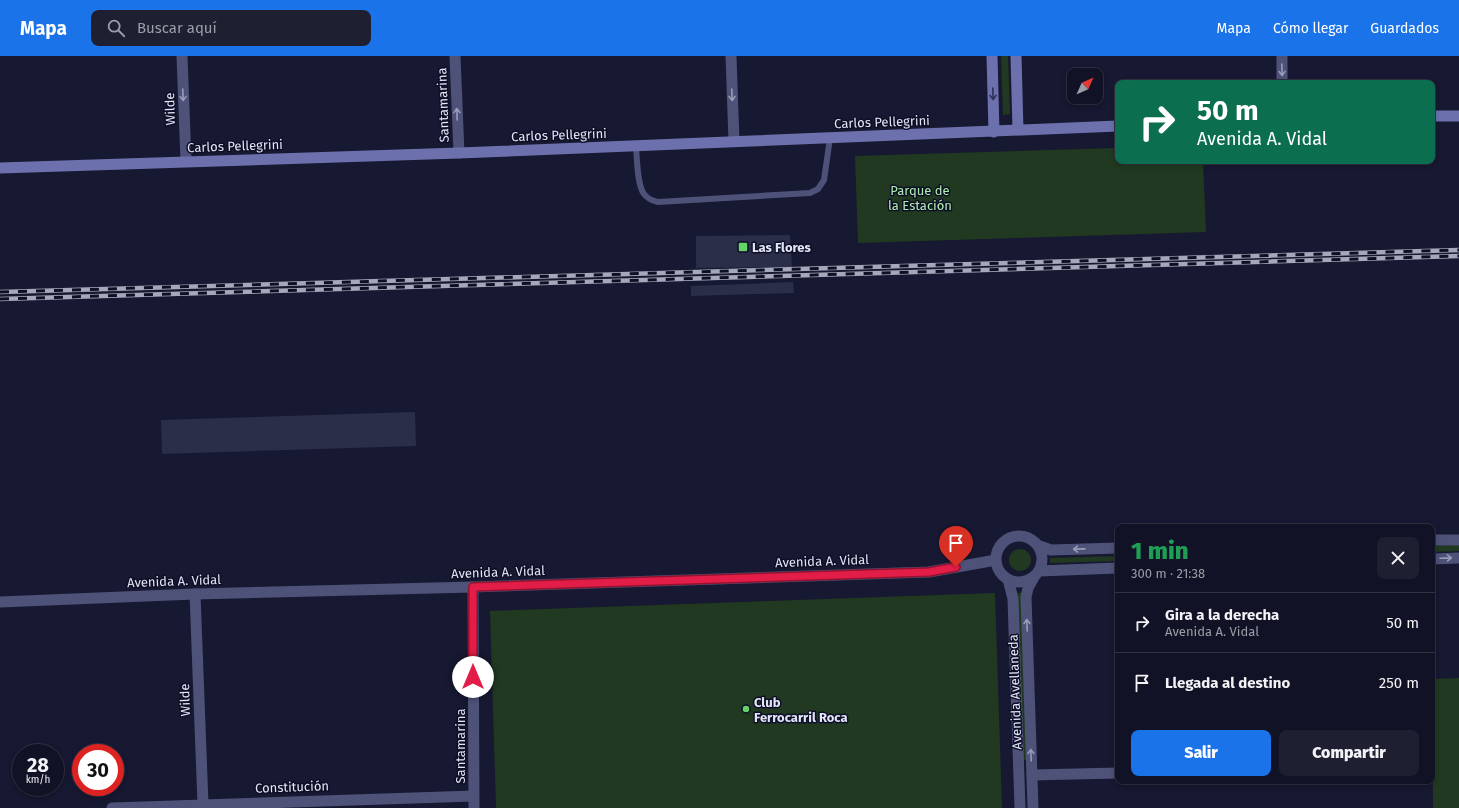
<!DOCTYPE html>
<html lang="es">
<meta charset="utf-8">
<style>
:root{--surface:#111225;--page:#1e2032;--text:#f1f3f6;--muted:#9c9ea7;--line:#303242;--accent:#1a73e8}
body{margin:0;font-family:"Fira Sans",sans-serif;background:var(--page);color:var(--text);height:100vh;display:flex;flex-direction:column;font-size:15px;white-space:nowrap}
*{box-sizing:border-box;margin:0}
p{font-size:13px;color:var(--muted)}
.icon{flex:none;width:22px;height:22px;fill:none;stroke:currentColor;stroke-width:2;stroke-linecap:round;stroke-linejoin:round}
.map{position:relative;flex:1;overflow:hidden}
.panel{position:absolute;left:1115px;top:468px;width:320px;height:260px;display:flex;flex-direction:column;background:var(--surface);border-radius:8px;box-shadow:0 2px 6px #0003,0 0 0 1px var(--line)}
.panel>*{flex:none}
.banner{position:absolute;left:1115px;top:24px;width:320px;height:84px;border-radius:8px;box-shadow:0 2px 6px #0003,0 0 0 1px var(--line);background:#0b6e4f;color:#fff;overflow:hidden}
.needle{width:26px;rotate:45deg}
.controls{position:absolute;left:1067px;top:12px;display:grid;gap:8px}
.controls a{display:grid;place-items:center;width:36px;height:36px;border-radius:8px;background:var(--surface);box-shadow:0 2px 6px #0003,0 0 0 1px var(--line);font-size:20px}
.speed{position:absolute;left:12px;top:688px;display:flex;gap:8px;font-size:20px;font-weight:700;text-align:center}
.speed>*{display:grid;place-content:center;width:52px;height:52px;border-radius:50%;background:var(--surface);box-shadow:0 2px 6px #0003,0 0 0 1px var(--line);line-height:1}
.speed small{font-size:10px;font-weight:400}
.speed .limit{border:6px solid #d22;background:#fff;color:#111}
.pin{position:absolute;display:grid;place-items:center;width:34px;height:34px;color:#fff;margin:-41px -17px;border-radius:50% 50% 50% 0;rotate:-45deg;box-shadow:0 0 4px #0007}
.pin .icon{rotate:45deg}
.me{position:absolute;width:44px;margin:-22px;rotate:0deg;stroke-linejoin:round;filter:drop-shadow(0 0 3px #0008)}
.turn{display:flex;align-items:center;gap:14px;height:84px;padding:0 16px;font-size:18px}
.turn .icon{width:52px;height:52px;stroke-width:2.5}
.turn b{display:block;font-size:28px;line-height:34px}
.round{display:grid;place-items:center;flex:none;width:42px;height:42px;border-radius:8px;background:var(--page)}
.head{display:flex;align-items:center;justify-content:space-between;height:68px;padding:0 16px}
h1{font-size:24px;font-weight:800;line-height:30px;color:#1e9e55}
.action{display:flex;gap:8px;margin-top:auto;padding:8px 16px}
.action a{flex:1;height:46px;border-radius:8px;background:var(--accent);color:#fff;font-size:16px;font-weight:800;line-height:46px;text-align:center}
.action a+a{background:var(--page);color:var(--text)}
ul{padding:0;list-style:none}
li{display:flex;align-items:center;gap:12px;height:60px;padding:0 16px;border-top:1px solid var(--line)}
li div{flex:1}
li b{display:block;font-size:15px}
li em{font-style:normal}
header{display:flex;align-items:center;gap:24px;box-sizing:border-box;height:56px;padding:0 20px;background:var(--accent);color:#fff}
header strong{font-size:19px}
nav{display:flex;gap:22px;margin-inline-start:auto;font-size:14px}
.search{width:280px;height:36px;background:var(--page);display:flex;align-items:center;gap:10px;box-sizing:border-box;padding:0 14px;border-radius:8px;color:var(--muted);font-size:15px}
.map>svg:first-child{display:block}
.green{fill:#203920}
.building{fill:#2b2e48}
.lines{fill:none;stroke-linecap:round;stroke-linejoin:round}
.service{stroke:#4e5278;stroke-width:6}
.minor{stroke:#4e5278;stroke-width:11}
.tertiary{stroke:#4e5278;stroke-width:11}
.secondary{stroke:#6c71ad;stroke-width:11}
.rail-casing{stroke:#a5a8bb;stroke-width:4.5}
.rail{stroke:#0e0f27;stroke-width:3;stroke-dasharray:9;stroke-linecap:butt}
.oneway{stroke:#989cb7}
.oneway2{stroke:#2f3156}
.route-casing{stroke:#92132f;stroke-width:10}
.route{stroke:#e11d48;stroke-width:7}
.poi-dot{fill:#65d467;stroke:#0e0f27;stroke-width:1.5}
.labels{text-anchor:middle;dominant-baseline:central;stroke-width:3;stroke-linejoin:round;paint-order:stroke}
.street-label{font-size:13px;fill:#e2e5f6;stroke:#0e0f27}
.park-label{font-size:13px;fill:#afedad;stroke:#0e0f27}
.poi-label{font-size:13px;font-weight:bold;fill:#e2e5f6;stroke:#0e0f27;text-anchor:start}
</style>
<header>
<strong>Mapa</strong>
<div class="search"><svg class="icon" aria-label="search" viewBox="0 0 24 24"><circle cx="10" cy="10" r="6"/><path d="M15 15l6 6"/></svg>Buscar aquí</div>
<nav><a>Mapa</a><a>Cómo llegar</a><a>Guardados</a></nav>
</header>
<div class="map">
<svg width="1459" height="752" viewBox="0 0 1459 752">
<rect width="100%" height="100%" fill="#171831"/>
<path class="green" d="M 1001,0 L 1008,0 L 1010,58 L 1003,59 Z
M 1118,92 L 1118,105 L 1203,105 L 1206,176 L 858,187 L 855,100 Z
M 1459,489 L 1459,495 L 1432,496 L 1432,490 Z
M1009 504a11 11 0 1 1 22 0a11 11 0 1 1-22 0Z
M 1118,500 L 1118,505 L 1050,507 L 1050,502 Z
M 1024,536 L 1028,704 L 1021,704 L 1017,537 Z
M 995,537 L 1002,752 L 496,752 L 490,555 Z
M 1459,622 L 1459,752 L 1433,752 L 1432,623 Z"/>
<path class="building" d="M 790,179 L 792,211 L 696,212 L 696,180 Z
M 793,226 L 794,237 L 691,240 L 691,230 Z
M 415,356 L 416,390 L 162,398 L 161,364 Z"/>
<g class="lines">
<path class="service" d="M 636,90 C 637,102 637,129 644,138 C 648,143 653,145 658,146 L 810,137 L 818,133 L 824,124 L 830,82"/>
<path class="minor" d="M 182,0 L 186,105
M 455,0 L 459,97
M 731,0 L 734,85
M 1282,0 L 1282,27
M 473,531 L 474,752
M 195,538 L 203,748
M 1032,719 L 1118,717
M 112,752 L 474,740"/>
<path class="tertiary" d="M996 503a23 23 0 1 1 46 0a23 23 0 1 1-46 0Z
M 1432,484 L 1459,484
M 1037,489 L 1051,494 L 1118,492
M 1432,503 L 1459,502
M 1039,515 L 1118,512
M 1008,523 L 1013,543 L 1020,752
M 0,546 L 195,538 L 473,531 L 929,516 L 996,504
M 1033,752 L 1026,541 L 1028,532 L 1034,521"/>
<path class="secondary" d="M 992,0 L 994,76
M 1016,0 L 1018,74
M 1432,60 L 1459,60
M 0,112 L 459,97 L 1118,70"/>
<g class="rail-casing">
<path id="rail" d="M 0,236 L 1459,194
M 0,243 L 1459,200"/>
</g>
<use href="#rail" class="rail"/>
</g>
<defs><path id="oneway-shaft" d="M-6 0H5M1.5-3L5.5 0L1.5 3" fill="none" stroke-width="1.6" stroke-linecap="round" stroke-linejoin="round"/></defs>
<g class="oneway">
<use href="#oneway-shaft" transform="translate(1282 14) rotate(88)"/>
<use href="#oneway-shaft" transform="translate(183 39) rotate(88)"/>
<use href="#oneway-shaft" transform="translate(732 39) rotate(88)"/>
<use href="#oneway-shaft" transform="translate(457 58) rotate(-92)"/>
<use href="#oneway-shaft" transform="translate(1079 493) rotate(179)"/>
<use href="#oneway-shaft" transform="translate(1446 502) rotate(-2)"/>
<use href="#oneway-shaft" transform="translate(1027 569) rotate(-92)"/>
<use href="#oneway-shaft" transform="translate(1031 699) rotate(-92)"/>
</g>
<use class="oneway2" href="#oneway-shaft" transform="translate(993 38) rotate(88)"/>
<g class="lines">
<g class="route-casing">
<path id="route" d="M 473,621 L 473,531 L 929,516 L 956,511"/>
</g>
<use href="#route" class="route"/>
</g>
<g class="poi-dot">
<rect x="738" y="186" width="10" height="10" rx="2"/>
<circle cx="746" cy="653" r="4"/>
</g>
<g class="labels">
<g class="street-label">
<text transform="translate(443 49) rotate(-92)">Santamarina</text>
<text transform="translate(170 53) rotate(-92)">Wilde</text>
<text transform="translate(882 66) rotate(-2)">Carlos Pellegrini</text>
<text transform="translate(559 79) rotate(-2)">Carlos Pellegrini</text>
<text transform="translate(235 90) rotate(-2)">Carlos Pellegrini</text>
<text transform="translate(822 505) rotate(-2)">Avenida A. Vidal</text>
<text transform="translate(498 516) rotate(-2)">Avenida A. Vidal</text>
<text transform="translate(174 525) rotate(-2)">Avenida A. Vidal</text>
<text transform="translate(1015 636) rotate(-92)">Avenida Avellaneda</text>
<text transform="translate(185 644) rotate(-92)">Wilde</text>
<text transform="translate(460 690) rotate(-90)">Santamarina</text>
<text transform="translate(292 731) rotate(-2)">Constitución</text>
</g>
<g class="park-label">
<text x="920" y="134">Parque de<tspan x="920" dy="15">la Estación</tspan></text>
</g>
<g class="poi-label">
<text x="752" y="191">Las Flores</text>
<text x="754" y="646">Club<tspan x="754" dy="15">Ferrocarril Roca</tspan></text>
</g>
</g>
</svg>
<div class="controls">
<a><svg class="needle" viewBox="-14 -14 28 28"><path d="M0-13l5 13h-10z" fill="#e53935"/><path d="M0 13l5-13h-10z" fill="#9c9ea7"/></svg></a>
</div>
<div class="speed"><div>28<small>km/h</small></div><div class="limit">30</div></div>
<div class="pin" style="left:956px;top:511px;background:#d93025"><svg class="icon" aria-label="arrive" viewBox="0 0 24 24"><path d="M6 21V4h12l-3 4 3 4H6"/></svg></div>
<svg class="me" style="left:473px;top:621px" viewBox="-20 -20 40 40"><circle r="19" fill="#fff"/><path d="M0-13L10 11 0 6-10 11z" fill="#e11d48"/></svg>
<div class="banner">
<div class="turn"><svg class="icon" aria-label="right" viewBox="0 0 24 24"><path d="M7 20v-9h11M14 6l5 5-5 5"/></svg><div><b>50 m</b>Avenida A. Vidal</div></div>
</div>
<section class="panel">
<div class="head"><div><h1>1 min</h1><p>300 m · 21:38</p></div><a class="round"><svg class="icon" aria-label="close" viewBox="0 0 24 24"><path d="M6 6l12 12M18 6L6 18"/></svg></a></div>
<ul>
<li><svg class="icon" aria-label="right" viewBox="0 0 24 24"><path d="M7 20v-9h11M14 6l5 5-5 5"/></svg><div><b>Gira a la derecha</b><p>Avenida A. Vidal</p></div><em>50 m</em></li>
<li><svg class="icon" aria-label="arrive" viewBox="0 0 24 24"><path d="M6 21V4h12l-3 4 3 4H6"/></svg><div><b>Llegada al destino</b></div><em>250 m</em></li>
</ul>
<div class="action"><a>Salir</a><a>Compartir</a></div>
</section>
</div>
